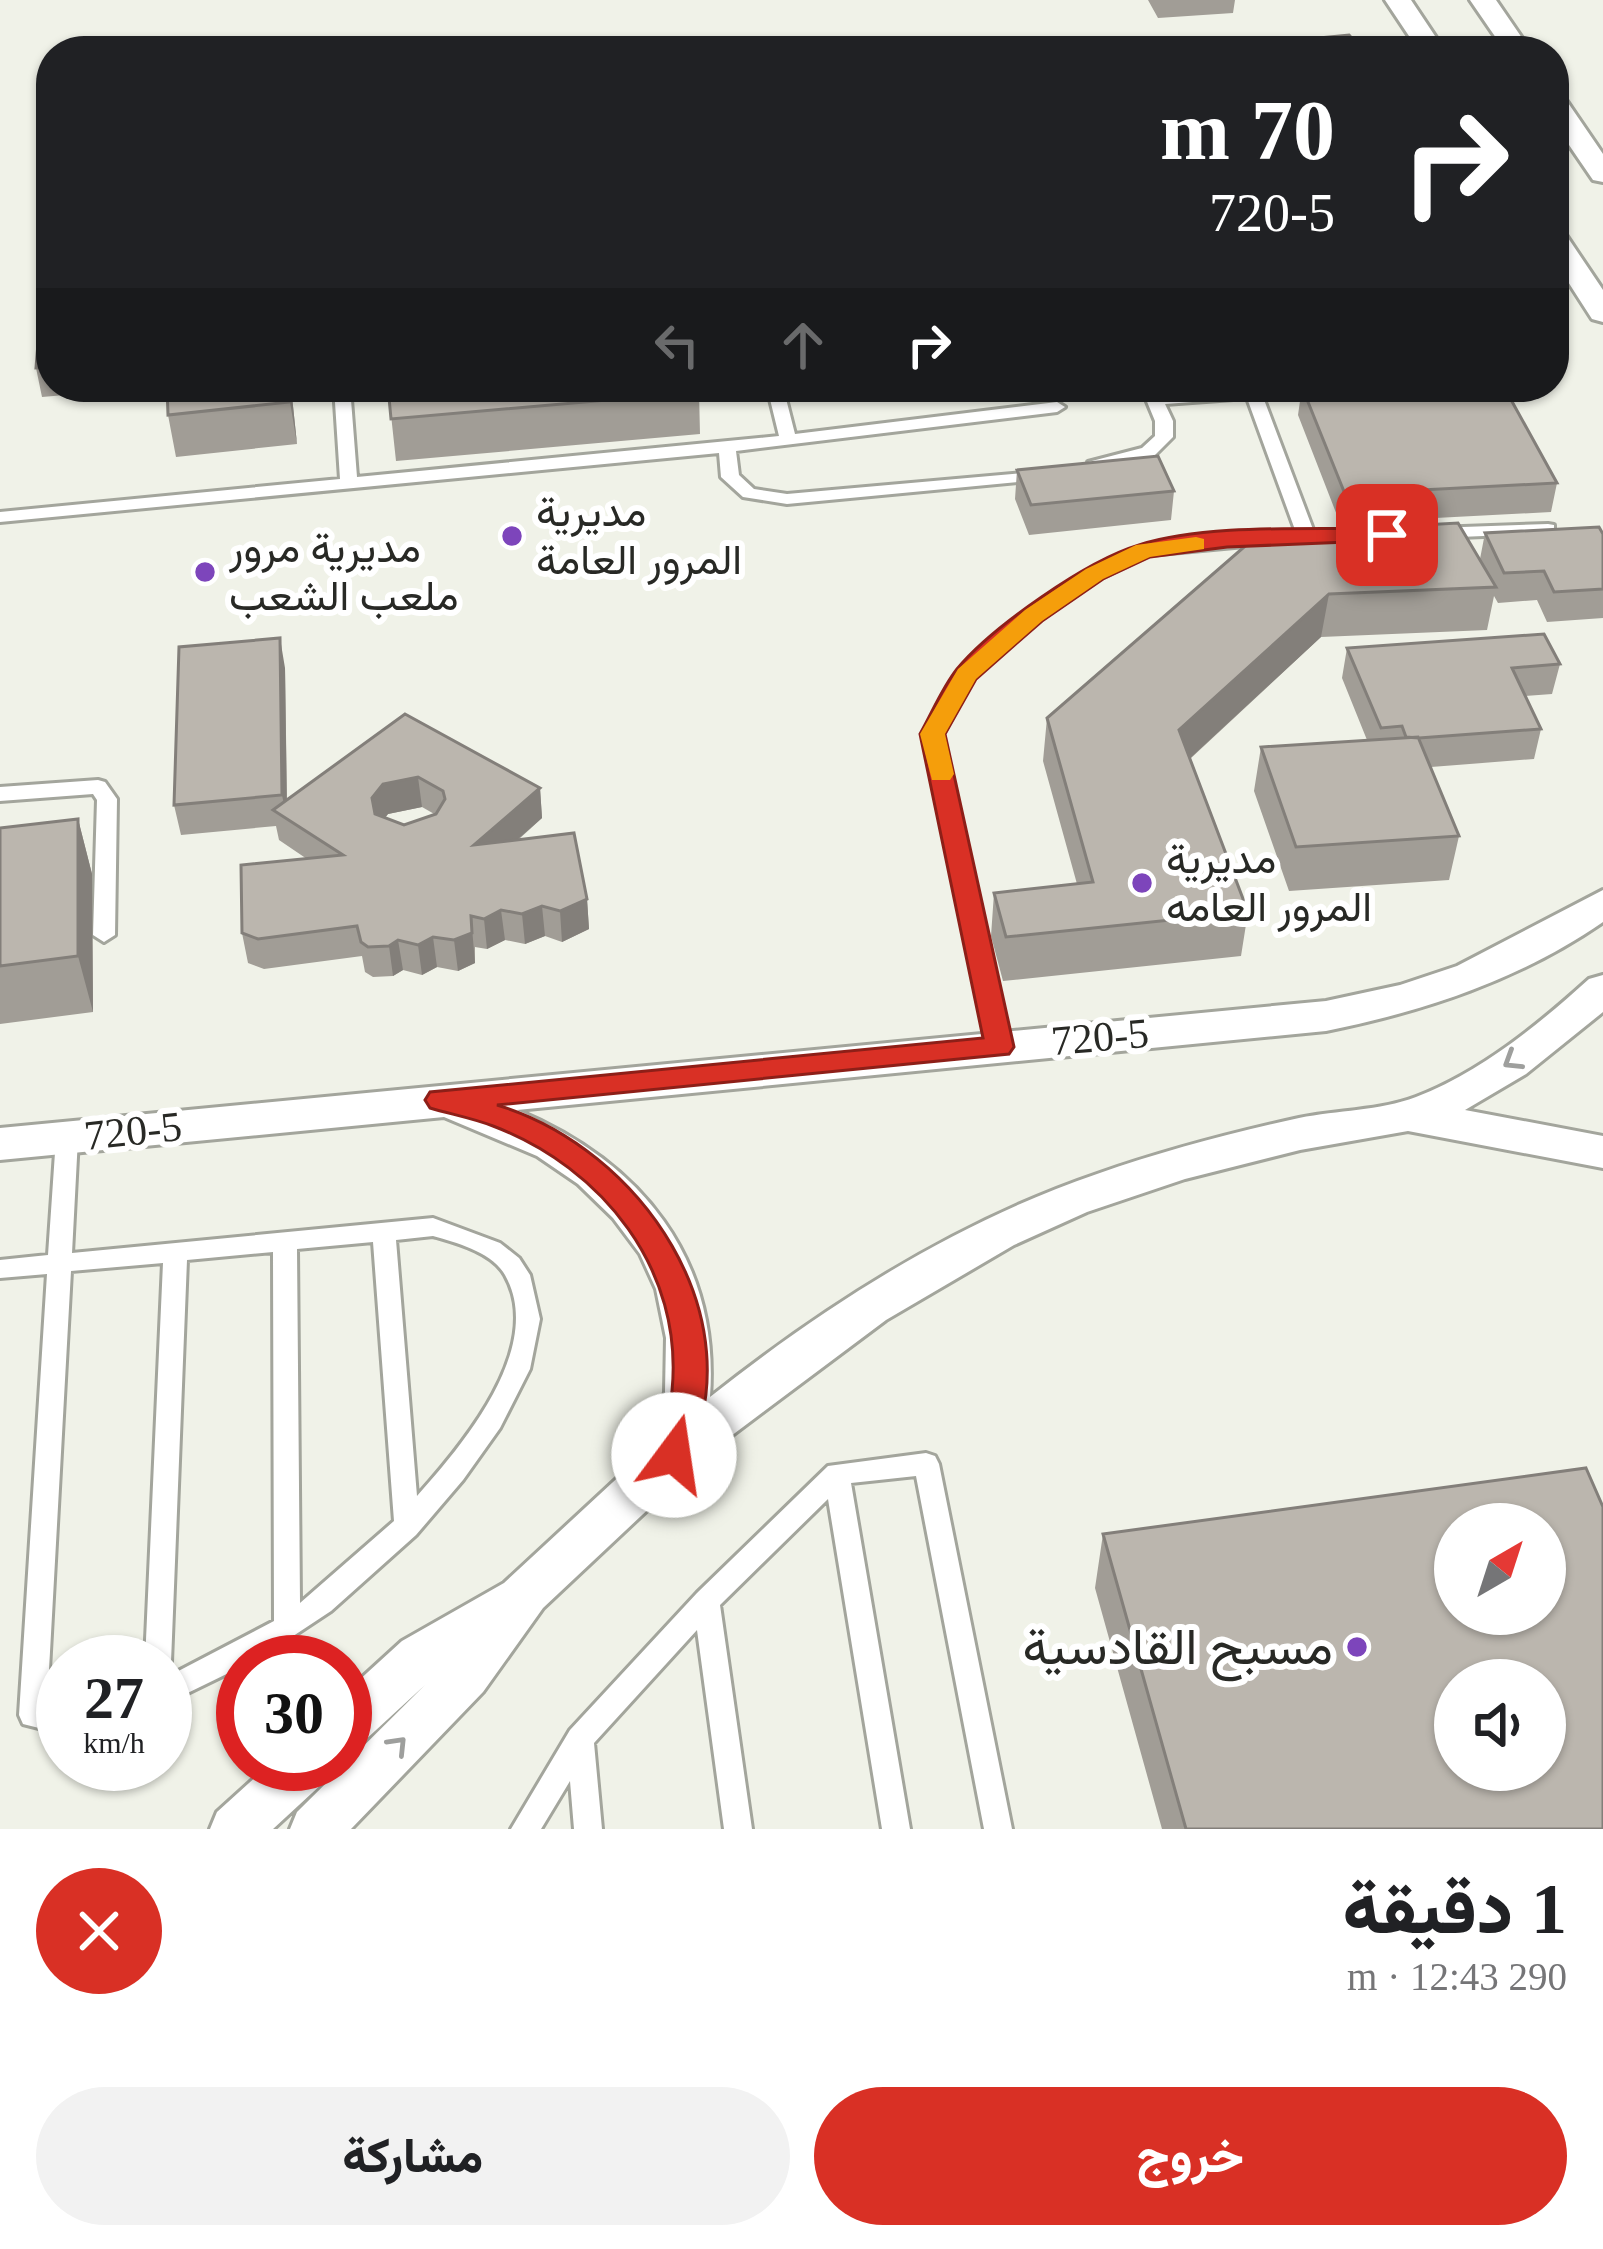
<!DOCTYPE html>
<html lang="ar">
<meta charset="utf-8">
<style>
:root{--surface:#fff;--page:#f2f2f2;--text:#202124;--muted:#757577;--accent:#d93025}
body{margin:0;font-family:"Times New Roman",Vazirmatn,serif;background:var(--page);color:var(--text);direction:rtl;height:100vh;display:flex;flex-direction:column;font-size:45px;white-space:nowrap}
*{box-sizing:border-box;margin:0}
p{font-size:39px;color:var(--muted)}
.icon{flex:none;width:66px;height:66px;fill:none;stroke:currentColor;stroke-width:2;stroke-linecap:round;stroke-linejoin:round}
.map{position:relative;height:1829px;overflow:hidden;direction:ltr}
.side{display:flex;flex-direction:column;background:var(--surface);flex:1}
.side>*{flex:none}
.guide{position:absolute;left:36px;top:36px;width:1533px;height:366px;border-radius:48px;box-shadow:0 3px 9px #0004;direction:rtl;background:#202124;color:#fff;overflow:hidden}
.needle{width:78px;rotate:39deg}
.tools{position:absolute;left:1434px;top:1503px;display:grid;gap:24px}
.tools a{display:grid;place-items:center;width:132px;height:132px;border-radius:50%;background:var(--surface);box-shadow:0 3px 9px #0004;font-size:60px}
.speed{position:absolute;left:36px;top:1635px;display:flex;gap:24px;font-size:60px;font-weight:700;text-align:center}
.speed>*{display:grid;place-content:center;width:156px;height:156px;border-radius:50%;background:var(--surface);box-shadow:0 3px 9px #0004;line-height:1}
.speed small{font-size:30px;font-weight:400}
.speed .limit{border:18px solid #d22;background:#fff;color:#111}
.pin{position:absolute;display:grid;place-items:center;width:102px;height:102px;color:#fff;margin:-51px;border-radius:24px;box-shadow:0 6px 18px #0006}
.me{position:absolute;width:132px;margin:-66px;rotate:14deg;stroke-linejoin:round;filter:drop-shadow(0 0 9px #0008)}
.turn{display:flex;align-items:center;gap:42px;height:252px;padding:0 36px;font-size:54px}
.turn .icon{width:156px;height:156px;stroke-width:2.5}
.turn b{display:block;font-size:84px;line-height:102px}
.lanes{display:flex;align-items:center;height:114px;padding:0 36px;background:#0003;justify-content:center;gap:60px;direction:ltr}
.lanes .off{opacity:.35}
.round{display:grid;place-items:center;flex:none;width:126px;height:126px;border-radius:63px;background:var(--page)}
.overview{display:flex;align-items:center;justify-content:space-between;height:204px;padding:0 36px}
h1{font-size:72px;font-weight:800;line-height:90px}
.button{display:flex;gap:24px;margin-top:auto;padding:24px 36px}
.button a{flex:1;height:138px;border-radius:72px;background:var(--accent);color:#fff;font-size:48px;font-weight:800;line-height:138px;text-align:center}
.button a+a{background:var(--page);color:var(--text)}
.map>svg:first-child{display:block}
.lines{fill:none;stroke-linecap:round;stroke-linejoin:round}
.service-casing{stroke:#a3a59c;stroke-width:6}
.minor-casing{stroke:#a3a59c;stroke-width:6}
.service{fill:#fff;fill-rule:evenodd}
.minor{fill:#fff;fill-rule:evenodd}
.wall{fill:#a19d96;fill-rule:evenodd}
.shaded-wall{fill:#837f7a}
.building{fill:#bbb6ae;stroke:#837f7a;stroke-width:3;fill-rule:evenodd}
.oneway{stroke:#9e9f9d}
.route{fill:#d93025;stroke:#8d1f18;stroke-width:3}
.slow{fill:#f59e0b}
.poi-dot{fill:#7d45bb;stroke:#fff;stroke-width:4.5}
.labels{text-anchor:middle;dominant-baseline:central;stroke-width:12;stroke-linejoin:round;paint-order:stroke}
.poi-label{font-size:42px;fill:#282925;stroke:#fff;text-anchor:start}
.street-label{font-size:42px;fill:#282925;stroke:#fff}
.near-poi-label{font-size:51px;fill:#282925;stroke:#fff;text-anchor:end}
</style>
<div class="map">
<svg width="1603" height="1829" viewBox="0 0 1603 1829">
<rect width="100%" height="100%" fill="#f0f2e8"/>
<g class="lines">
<g class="service-casing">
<path id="service" d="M 334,387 L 350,387 L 357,477 L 779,436 L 767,387 L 783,387 L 795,434 L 1057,402 L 1065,407 L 1057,412 L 736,451 L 739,475 L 754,489 L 787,494 L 1046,471 L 1046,479 L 1040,480 L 787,504 L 743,497 L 721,477 L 719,453 L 0,522 L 0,512 L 340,479 Z
M 1141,387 L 1157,387 L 1161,394 L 1253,387 L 1329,387 L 1321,392 L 1263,397 L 1314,532 L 1331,533 L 1334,537 L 1331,541 L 1307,543 L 1298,538 L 1247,398 L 1165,404 L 1173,421 L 1173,437 L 1154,456 L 1094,471 L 1088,470 L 1088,462 L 1142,448 L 1155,436 L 1155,421 Z
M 1548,524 L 1554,525 L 1554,533 L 1435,538 L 1426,533 L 1435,528 Z
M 1282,533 L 1291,538 L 1288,542 L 1149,555 L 1101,578 L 1040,620 L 974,677 L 943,734 L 1010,1047 L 1007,1053 L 991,1053 L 923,734 L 959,670 L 1026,612 L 1089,570 L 1145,545 Z
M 98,780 L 105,782 L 117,799 L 115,935 L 104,942 L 93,935 L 97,800 L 93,794 L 0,801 L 0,787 Z
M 67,1129 L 75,1132 L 78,1138 L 72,1253 L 433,1218 L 500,1243 L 519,1258 L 530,1275 L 540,1319 L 530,1369 L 500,1428 L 463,1480 L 416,1535 L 331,1611 L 266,1654 L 251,1662 L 243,1662 L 243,1666 L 165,1704 L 165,1678 L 274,1621 L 273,1252 L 187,1260 L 171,1662 L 165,1671 L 165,1662 L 145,1662 L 163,1263 L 71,1271 L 47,1706 L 63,1710 L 63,1734 L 23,1724 L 19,1715 L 47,1274 L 0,1278 L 0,1260 L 48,1255 L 56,1138 L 59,1132 ZM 433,1236 C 457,1243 492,1252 505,1275 C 546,1347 462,1446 417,1496 L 396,1240 ZM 373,1242 L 394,1521 L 300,1603 L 297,1249 Z
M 926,1453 L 935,1456 L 939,1464 L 1012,1829 L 984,1829 L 916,1476 L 851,1483 L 910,1829 L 882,1829 L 828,1499 L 720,1605 L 752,1829 L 724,1829 L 697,1630 L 594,1743 L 602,1829 L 574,1829 L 570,1781 L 541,1829 L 511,1829 L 570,1730 L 697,1593 L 828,1466 Z"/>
</g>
<g class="minor-casing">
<path id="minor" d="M 1385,0 L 1411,0 L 1445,51 L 1419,51 Z
M 1470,0 L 1496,0 L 1531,51 L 1505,51 Z
M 1554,95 L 1564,97 L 1603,154 L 1603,182 L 1593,180 L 1554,123 Z
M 1554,229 L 1564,232 L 1603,290 L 1603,322 L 1592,319 L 1554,260 Z
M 1603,890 L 1603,922 C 1519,980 1425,1011 1326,1031 L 517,1110 C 641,1162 720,1258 710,1397 C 826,1305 956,1222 1097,1174 C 1163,1151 1231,1133 1299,1118 C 1338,1110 1379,1111 1416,1097 C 1481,1072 1538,1025 1589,979 L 1603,975 L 1603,1012 L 1526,1074 L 1465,1110 L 1603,1136 L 1603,1168 L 1408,1131 L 1300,1150 L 1185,1179 L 1087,1212 L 1014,1245 L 886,1320 L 707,1454 L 543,1608 L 483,1692 L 351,1829 L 290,1829 L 297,1812 L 425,1685 L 363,1742 L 345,1749 L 345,1693 L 402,1641 L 504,1583 L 653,1445 L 665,1392 L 666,1338 L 656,1289 L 640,1254 L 613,1218 L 578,1184 L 537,1156 L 444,1117 L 0,1160 L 0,1128 L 1326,1001 L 1400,985 L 1457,966 Z
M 270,1764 L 333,1764 L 325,1781 L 273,1829 L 210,1829 L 217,1812 Z"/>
</g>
<use href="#service" class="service"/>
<use href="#minor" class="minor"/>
</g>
<path class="wall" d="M 1148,0 L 1235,0 L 1233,13 L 1158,18 Z
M 51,305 L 51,387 L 123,387 L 123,390 L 42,397 L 36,368 Z
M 167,387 L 291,387 L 297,444 L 176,457 L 168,415 Z
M 388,387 L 699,392 L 700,434 L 396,461 Z
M 1185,387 L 1230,387 L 1187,391 Z
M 1302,387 L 1557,483 L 1551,512 L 1340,523 L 1298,415 Z
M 1017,470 L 1174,491 L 1171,520 L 1029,535 L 1015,499 Z
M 1485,533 L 1603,534 L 1603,618 L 1547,622 L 1537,600 L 1498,603 L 1494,596 L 1487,630 L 1321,637 L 1190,759 L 1248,912 L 1241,956 L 1003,981 L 991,936 L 994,893 L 1077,884 L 1043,761 L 1047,718 L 1259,534 L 1480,559 Z
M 1347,648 L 1560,664 L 1552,694 L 1525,696 L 1541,729 L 1534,759 L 1431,767 L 1459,836 L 1449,880 L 1289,891 L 1254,791 L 1261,747 L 1367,740 L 1342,678 Z
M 285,668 L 287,800 L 405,714 L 540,788 L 542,818 L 518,840 L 587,899 L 589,929 L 562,942 L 545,936 L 525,944 L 505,940 L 487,949 L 475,947 L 475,963 L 458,971 L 437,967 L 422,975 L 403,970 L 393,976 L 373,977 L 365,972 L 362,956 L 264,969 L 248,963 L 242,933 L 307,859 L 279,840 L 276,826 L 181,835 L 174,805 ZM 422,807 L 436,815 L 404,825 L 385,818 L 388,814 Z
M 78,819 L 92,874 L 93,1012 L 0,1024 L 0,828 Z
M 1103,1534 L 1603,1829 L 1162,1829 L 1095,1588 Z"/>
<path class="shaded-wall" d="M 289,387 L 291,387 L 297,444 L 290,402 Z
M 1329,594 L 1321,637 L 1173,774 L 1179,730 Z
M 280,638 L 285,668 L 287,819 L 282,795 Z
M 418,777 L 422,807 L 388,814 L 376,828 L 372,798 L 383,784 Z
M 540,788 L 542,818 L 477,875 L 474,845 Z
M 78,819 L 92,874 L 93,1012 L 78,956 Z
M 587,899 L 589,929 L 562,942 L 560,911 Z
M 542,906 L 545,936 L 525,944 L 522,914 Z
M 501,910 L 505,940 L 487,949 L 484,919 Z
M 471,916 L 475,963 L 458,971 L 454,940 Z
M 433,937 L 437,967 L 422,975 L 418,945 Z
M 398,940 L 403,970 L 393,976 L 389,946 Z"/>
<path class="building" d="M 1349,35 L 1363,51 L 1295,51 L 1288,41 Z
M 51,305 L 51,367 L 36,368 L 41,306 Z
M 167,387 L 289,387 L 290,402 L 168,415 Z
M 388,387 L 698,387 L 699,392 L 391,419 Z
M 1302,387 L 1504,387 L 1557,483 L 1345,494 Z
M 1158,456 L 1174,491 L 1031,505 L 1017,470 Z
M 1458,523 L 1496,587 L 1329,594 L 1179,730 L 1248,912 L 1006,937 L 994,893 L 1093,882 L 1047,718 L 1259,534 Z
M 1599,527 L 1603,534 L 1603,589 L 1554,592 L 1544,571 L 1504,573 L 1485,533 Z
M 1544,634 L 1560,664 L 1512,668 L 1541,729 L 1419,738 L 1406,737 L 1402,726 L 1381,728 L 1347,648 Z
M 280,638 L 282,795 L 174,805 L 179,647 Z
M 405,714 L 540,788 L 474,845 L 574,833 L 587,899 L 560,911 L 542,906 L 522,914 L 501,910 L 484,919 L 471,916 L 472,933 L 454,940 L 433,937 L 418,945 L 398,940 L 389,946 L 368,947 L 361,942 L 357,926 L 258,939 L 242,933 L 241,865 L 343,855 L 273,810 ZM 418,777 L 443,791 L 445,799 L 436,814 L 404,825 L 375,814 L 372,798 L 383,784 Z
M 1418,737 L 1459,836 L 1296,847 L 1261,747 Z
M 78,819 L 78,956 L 0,966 L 0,828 Z
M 1586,1468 L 1603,1507 L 1603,1829 L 1186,1829 L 1103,1534 ZM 1455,1524 L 1545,1524 L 1545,1614 L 1455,1614 ZM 1455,1680 L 1545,1680 L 1545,1770 L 1455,1770 Z"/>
<defs><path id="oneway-chevron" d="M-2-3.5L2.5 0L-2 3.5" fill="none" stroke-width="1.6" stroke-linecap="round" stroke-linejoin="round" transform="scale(3)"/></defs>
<g class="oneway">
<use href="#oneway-chevron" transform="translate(1512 1061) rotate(148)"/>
<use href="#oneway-chevron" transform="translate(398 1745) rotate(-46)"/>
</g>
<path class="route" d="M 1387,528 L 1395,530 L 1395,540 L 1227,547 L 1150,557 L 1103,579 L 1042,621 L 976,679 L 945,734 L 1014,1047 L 1009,1054 L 497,1105 C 640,1148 758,1318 685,1464 L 674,1468 L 662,1464 L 657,1455 C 662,1434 670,1412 672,1391 C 684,1270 603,1168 493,1126 C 472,1118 450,1114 430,1108 L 425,1100 L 430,1092 L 983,1038 L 920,734 C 932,713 942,688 957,669 C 992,627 1086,561 1139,545 C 1207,523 1314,530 1387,528 Z"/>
<path class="slow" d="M 1196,537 L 1204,539 L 1204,549 L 1150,557 L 1103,579 L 1042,621 L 976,679 L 945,734 L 954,774 L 950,780 L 932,780 L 920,734 L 958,669 L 1025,610 L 1086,569 L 1136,545 Z"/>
<g class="poi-dot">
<circle cx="512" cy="536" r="12"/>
<circle cx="205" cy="572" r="12"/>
<circle cx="1142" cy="883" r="12"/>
<circle cx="1357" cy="1647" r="12"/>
</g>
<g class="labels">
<g class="poi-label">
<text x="536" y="512">مديرية<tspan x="536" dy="48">المرور العامة</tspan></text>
<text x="229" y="548">مديرية مرور<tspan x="229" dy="48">ملعب الشعب</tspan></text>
<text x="1166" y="859">مديرية<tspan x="1166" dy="48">المرور العامه</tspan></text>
</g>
<g class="street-label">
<text transform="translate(1100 1037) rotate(-5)">720-5</text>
<text transform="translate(133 1131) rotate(-6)">720-5</text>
</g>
<g class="near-poi-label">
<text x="1333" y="1647">مسبح القادسية</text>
</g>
</g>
</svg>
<div class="tools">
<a><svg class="needle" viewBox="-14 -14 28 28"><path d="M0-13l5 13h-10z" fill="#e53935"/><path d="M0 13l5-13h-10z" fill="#757577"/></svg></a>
<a><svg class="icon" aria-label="sound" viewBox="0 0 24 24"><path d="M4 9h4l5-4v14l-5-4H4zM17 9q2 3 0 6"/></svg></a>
</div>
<div class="speed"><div>27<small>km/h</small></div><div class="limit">30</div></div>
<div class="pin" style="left:1387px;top:535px;background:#d93025"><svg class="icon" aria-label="arrive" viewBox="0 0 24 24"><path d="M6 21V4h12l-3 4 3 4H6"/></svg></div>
<svg class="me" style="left:674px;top:1455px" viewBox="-20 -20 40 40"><circle r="19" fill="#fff"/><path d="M0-13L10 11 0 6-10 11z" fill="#d93025"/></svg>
<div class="guide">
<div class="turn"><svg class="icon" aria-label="right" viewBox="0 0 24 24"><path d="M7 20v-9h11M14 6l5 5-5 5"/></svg><div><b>70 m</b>720-5</div></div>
<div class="lanes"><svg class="icon off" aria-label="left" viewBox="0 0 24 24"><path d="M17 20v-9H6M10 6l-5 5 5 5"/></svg><svg class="icon off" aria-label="ahead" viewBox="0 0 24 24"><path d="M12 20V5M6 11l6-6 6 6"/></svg><svg class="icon" aria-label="right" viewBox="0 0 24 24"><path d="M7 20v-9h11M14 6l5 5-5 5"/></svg></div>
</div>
</div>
<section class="side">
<div class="overview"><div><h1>1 دقيقة</h1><p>290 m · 12:43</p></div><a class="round" style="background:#d93025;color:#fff"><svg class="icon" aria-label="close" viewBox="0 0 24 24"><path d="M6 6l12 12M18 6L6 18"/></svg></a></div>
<div class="button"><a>خروج</a><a>مشاركة</a></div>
</section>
